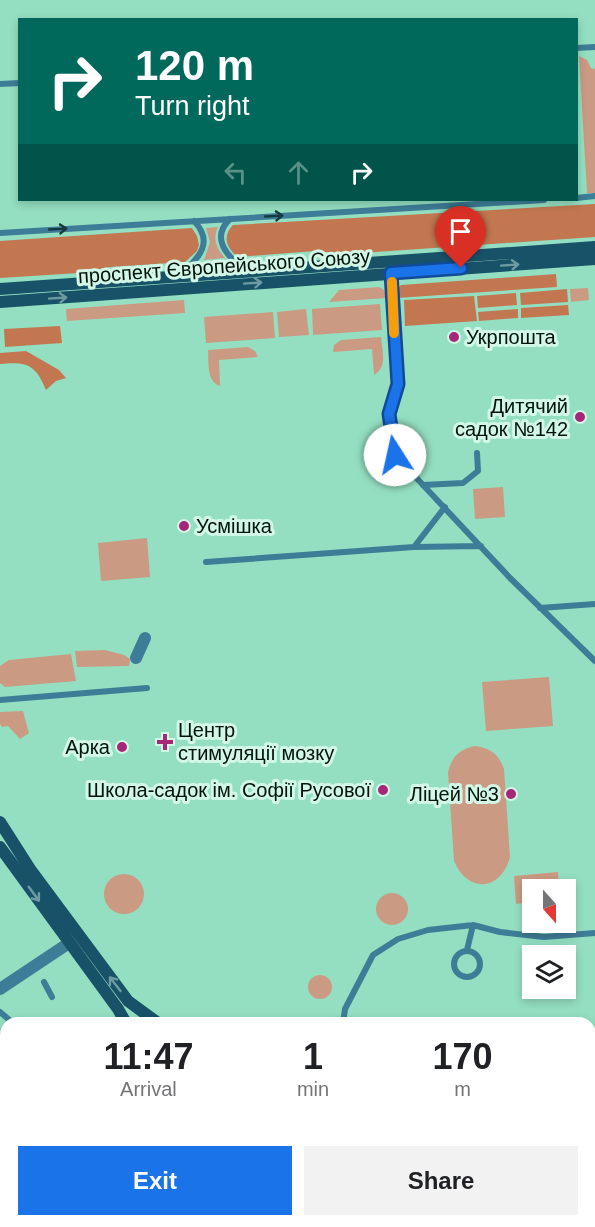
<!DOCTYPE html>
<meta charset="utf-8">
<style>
:root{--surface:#fff;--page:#f2f2f2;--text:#202124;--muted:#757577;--accent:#1a73e8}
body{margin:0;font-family:Helvetica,sans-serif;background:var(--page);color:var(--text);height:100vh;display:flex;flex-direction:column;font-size:22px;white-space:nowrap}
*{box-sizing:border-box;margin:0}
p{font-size:20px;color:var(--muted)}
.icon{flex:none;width:33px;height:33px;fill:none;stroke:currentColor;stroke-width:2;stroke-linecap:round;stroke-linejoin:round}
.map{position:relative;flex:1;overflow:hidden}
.side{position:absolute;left:0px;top:1017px;width:596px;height:210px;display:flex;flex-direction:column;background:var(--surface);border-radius:18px 18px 0 0;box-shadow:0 3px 9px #0003}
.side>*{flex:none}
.top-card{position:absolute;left:18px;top:18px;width:560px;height:183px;border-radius:0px;box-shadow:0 3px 9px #0003;background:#00695c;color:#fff;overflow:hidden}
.needle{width:39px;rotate:159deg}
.tools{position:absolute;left:522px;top:879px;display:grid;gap:12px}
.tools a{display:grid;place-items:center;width:54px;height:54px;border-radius:0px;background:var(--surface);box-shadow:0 3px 9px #0003;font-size:30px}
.pin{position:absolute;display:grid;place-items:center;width:51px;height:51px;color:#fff;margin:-62px -26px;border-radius:50% 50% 50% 0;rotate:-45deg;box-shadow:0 0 6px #0007}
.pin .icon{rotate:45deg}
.me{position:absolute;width:66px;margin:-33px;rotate:350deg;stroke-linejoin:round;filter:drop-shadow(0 0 4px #0008)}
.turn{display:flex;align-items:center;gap:21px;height:126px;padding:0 18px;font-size:27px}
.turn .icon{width:78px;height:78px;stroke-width:2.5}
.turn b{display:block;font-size:42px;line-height:51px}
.lanes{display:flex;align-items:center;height:57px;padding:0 18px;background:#0003;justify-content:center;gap:30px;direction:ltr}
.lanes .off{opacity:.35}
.eta{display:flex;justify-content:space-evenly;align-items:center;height:102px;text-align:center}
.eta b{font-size:36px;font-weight:600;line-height:42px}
.cta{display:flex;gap:12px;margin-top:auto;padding:12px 18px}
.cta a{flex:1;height:69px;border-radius:0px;background:var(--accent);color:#fff;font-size:24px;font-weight:600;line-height:69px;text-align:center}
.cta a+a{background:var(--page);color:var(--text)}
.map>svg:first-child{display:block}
.green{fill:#cb9a83}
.forest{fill:#c27750}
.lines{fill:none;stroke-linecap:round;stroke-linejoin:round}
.lane{stroke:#3e7d97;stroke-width:6}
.street{stroke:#3e7d97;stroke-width:12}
.secondary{stroke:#175268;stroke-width:12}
.oneway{stroke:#16393d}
.oneway2{stroke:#6c9ca1}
.route-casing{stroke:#114b97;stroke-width:15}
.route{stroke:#1a73e8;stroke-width:10}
.slow{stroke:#f59e0b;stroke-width:10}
.poi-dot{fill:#a62777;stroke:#d3f7e7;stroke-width:2}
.labels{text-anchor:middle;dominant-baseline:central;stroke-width:6;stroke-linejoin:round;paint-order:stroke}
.street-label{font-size:20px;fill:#00140c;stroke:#d3f7e7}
.poi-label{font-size:20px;fill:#00140c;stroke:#d3f7e7;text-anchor:end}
</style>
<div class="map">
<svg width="595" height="1227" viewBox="0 0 595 1227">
<rect width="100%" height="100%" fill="#94dfc1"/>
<path class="green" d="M 579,56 L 587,60 L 591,68 L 595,69 L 595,193 L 587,193 Z
M 218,227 C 212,239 217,249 225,258 L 204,260 L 210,242 L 206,228 Z
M 379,287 L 384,290 L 387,298 L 329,302 L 339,290 Z
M 588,288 L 589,300 L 571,302 L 570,289 Z
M 184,300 L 185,313 L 67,321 L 66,309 Z
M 380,304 L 382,330 L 313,335 L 312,309 Z
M 306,309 L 309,335 L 279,337 L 277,312 Z
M 273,312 L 275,338 L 206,343 L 204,317 Z
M 381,337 C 382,351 388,367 374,375 L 372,349 L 333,352 L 334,345 L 341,340 Z
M 248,347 L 255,351 L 258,357 L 219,360 L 220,386 C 206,381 209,363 208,350 Z
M 503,487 L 505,517 L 475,519 L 473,489 Z
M 147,538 L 150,577 L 101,581 L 98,543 Z
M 105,650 L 124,655 L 130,659 L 129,666 L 77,667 L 75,651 Z
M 71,654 L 76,681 L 5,687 L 0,683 L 0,666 L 9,660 Z
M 549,677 L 553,726 L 486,731 L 482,682 Z
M 23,711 L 29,733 L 20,739 L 8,726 L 2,727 L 0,724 L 0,712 Z
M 475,746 C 490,748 499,754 504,769 L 510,857 C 501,891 468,894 454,861 L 448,772 C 452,757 459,749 475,746 Z
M 558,872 L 559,889 L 532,890 L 532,902 L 516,904 L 514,876 Z
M104 894a20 20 0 1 1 40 0a20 20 0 1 1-40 0Z
M376 909a16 16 0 1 1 32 0a16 16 0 1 1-32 0Z
M308 987a12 12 0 1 1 24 0a12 12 0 1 1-24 0Z
M 590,1039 L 595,1039 L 595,1099 L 590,1100 Z"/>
<path class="forest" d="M 595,204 L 595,237 L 347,254 L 315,251 L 238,257 C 226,248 222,236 233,225 Z
M 192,228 L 197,236 L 199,245 L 197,251 L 185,262 L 110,267 L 79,273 L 0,278 L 0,241 Z
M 556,274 L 557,287 L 397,298 L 398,288 L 401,285 Z
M 567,289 L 568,302 L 521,305 L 520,293 Z
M 516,293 L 517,305 L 478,308 L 477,296 Z
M 474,296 L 477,321 L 405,326 L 404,300 Z
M 568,305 L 569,315 L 521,318 L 521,308 Z
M 518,309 L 518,318 L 479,321 L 478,312 Z
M 60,326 L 62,343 L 5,347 L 4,329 Z
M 26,351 L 59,370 L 66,378 L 56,381 L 46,390 C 36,365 27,361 0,364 L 0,353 Z"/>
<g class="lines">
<path class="lane" d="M 576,48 L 595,47
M 0,84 L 20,83
M 576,198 L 595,196
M 230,219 C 210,238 227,257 245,269
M 0,233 L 544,200
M 391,273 L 398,384 L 389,414 L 395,455 L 510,578 L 595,661
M 181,275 C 198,258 215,243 194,221
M 423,485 L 463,483 L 478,471 L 477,453
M 414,547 L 481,546
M 206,562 L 414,547 L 445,507
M 540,608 L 595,604
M 0,700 L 147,688
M 467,950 L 473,925
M454 964a13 13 0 1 1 26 0a13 13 0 1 1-26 0Z
M 44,982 L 52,997
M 0,1012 L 13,1023
M 343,1023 L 345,1009 L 373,955 L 398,939 L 428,930 L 473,925 L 500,932 L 544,937 L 595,933
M 377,1221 L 381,1227
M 576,1227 L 595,1226"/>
<path class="street" d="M 136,658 L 145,638
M 0,989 L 69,943"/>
<path class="secondary" d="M 0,289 L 595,247
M 0,302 L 595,259
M 0,822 L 30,869 L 128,1001 L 158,1023
M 0,847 L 118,1009 L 126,1023
M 171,1227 L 174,1221"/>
</g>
<defs><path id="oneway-shaft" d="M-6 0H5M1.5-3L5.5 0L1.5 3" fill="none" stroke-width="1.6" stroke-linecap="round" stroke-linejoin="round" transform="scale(1.5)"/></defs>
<g class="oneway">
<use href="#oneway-shaft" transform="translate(274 216) rotate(-3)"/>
<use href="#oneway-shaft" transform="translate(58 229) rotate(-3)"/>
</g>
<g class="oneway2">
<use href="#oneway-shaft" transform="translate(510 265) rotate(-4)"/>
<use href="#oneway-shaft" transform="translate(253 283) rotate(-4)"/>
<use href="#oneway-shaft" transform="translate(58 298) rotate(-4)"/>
<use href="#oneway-shaft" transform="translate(34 894) rotate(54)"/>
<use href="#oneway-shaft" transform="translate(115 984) rotate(-128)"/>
</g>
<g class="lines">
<g class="route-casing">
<path id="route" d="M 395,455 L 389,414 L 398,384 L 391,273 L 461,268"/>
</g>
<use href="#route" class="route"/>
<path class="slow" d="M 392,282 L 394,333"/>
</g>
<g class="poi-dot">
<circle cx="454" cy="337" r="6"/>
<circle cx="580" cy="417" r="6"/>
<circle cx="184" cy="526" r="6"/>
<path d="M162 733h6v6h6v6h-6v6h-6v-6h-6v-6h6z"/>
<circle cx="122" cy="747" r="6"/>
<circle cx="383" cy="790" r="6"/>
<circle cx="511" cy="794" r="6"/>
</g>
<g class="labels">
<g class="street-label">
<text transform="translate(224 266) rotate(-4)">проспект Європейського Союзу</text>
</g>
<g class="poi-label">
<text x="466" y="337" text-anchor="start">Укрпошта</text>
<text x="568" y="406">Дитячий<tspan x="568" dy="23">садок №142</tspan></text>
<text x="196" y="526" text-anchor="start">Усмішка</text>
<text x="178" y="730" text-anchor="start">Центр<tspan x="178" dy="23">стимуляції мозку</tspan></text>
<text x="110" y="747">Арка</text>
<text x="371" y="790">Школа-садок ім. Софії Русової</text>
<text x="499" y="794">Ліцей №3</text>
</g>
</g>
</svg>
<div class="tools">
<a><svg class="needle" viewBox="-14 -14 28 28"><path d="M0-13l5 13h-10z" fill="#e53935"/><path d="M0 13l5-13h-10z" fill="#757577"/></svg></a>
<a><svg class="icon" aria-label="layers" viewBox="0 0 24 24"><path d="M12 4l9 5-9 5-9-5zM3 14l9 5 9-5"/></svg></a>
</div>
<div class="pin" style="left:461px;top:268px;background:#d93025"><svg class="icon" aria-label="arrive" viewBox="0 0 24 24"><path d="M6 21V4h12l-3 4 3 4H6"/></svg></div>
<svg class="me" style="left:395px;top:455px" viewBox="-20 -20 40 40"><circle r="19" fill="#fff"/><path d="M0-13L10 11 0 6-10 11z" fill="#1a73e8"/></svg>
<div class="top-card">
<div class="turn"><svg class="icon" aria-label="right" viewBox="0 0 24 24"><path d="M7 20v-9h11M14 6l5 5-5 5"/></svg><div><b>120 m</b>Turn right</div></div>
<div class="lanes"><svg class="icon off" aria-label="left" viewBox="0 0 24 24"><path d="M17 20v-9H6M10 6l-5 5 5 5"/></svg><svg class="icon off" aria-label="ahead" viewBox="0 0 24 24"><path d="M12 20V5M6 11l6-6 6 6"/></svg><svg class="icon" aria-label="right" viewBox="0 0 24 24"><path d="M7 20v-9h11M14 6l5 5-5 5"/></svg></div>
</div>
<section class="side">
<div class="eta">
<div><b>11:47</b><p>Arrival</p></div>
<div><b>1</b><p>min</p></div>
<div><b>170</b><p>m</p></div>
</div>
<div class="cta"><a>Exit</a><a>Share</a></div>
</section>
</div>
